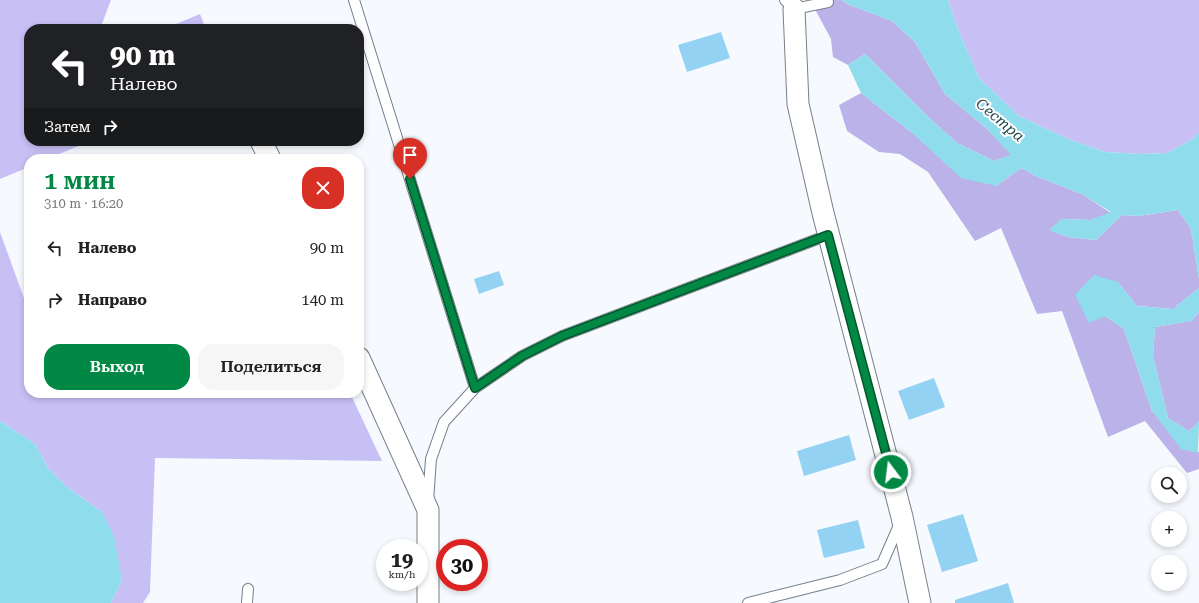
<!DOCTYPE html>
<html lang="ru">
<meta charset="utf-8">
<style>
:root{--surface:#fff;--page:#f6f6f6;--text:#222;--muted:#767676;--accent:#084}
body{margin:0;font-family:"Roboto Serif",serif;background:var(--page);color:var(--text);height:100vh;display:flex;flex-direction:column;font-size:15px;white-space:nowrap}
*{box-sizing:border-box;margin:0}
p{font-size:13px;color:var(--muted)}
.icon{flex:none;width:22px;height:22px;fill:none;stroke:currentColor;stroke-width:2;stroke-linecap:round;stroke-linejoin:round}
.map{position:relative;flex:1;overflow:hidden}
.panel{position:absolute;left:24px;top:154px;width:340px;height:244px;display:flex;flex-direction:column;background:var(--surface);border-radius:16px;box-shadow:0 2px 6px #0003}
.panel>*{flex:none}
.guide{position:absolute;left:24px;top:24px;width:340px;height:122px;border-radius:16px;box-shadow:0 2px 6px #0003;background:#202124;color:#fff;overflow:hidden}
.controls{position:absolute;left:1151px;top:467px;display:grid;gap:8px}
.controls a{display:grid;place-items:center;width:36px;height:36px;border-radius:50%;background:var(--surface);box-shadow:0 2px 6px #0003;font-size:20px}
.speed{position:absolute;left:376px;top:539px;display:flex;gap:8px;font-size:20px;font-weight:700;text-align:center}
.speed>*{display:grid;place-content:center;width:52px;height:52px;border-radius:50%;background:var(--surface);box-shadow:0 2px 6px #0003;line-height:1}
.speed small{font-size:10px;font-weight:400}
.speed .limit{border:6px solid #d22;background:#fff;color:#111}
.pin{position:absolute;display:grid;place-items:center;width:34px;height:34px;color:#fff;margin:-41px -17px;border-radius:50% 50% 50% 0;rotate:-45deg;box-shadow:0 0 4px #0007}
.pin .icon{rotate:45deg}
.me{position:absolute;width:44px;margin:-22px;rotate:345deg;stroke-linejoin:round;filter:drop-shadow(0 0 3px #0008)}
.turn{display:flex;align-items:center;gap:14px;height:84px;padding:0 20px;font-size:18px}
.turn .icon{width:52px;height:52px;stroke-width:2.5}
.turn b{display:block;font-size:28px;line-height:34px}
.then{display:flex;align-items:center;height:38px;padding:0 20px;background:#0003;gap:8px;font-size:15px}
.round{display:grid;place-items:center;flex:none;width:42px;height:42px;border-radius:16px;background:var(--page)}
.headline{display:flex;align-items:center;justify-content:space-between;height:68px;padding:0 20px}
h1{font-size:24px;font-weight:600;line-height:30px;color:var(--accent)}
.cta{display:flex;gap:8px;margin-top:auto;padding:8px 20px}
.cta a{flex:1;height:46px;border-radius:16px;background:var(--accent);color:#fff;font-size:16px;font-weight:600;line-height:46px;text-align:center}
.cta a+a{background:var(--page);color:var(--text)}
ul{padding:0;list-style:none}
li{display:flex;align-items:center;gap:12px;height:52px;padding:0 20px}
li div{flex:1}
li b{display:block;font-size:15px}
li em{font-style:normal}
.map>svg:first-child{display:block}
.green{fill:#c8c0f5}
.forest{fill:#bab2e9}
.water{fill:#8fdcec}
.building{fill:#93d2f3}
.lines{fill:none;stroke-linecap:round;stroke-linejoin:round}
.service-casing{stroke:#777f89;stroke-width:12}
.minor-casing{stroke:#777f89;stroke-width:23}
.service{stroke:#fff;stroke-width:10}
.minor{stroke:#fff;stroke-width:21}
.route-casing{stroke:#00582c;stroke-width:10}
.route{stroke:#084;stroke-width:7}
.labels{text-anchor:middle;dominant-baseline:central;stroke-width:4;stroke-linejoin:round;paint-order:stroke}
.water-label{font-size:15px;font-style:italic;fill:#20444b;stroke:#fff}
</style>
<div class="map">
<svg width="1199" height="603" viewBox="0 0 1199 603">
<rect width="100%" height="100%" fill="#f6fafe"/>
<path class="green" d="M 0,0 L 111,0 L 100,29 L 29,29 L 29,141 L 91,141 L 47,159 L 29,159 L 29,167 L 0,179 Z
M 948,0 L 1199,0 L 1199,133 L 1191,140 L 1167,153 L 1142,154 L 1105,152 L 1068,139 L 1019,116 L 979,78 L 959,32 Z
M 200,14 L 206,29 L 164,29 Z
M 0,232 L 29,312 L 29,393 L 350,393 L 382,461 L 155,458 L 150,592 L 143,603 L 111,603 L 122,580 L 102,512 L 67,487 L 48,468 L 35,444 L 0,421 Z"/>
<path class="forest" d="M 810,0 L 842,0 L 847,4 L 892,21 L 915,42 L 945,94 L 986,128 L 1012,155 L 994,161 L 957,143 L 926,115 L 865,54 L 848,65 L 833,57 L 831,39 Z
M 861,93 L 911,132 L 996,186 L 1021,168 L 1038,177 L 1082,194 L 1111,213 L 1090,220 L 1062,219 L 1050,230 L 1068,237 L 1096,240 L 1122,215 L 1138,216 L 1178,210 L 1191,229 L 1199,279 L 1199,288 L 1173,309 L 1137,306 L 1118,282 L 1105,316 L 1124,329 L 1152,411 L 1198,452 L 1199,452 L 1199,469 L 1187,473 L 1145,421 L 1108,437 L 1062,311 L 1037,314 L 1001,228 L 975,241 L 928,172 L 900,154 L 879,152 L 847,131 L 839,105 Z
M 1199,312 L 1199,422 L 1189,431 L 1168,418 L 1153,356 L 1155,327 L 1191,321 Z"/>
<path class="water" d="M 842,0 L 948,0 L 959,32 L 979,78 L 1019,116 L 1068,139 L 1105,152 L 1142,154 L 1167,153 L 1191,140 L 1199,133 L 1199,279 L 1191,229 L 1178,210 L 1138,216 L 1122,215 L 1096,240 L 1068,237 L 1049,230 L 1062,219 L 1090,220 L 1111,212 L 1082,194 L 1038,177 L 1021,168 L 996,186 L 961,178 L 911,132 L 861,93 L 848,65 L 865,54 L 926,115 L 957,143 L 994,161 L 1011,155 L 986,128 L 945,94 L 915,42 L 892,21 L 847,4 Z
M 1094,275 L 1118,282 L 1137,306 L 1173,309 L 1199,288 L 1199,312 L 1191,321 L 1155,327 L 1153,356 L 1168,418 L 1189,431 L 1199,422 L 1198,453 L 1181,449 L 1152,411 L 1124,329 L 1105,316 L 1089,323 L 1075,295 Z
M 0,421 L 35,444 L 48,468 L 67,487 L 102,512 L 114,536 L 122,580 L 111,603 L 0,603 Z"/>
<path class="building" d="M 721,32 L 730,58 L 687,72 L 678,45 Z
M 499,271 L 504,285 L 479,294 L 474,279 Z
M 934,378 L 945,407 L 909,420 L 898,391 Z
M 849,435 L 856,460 L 804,476 L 797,451 Z
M 963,514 L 978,561 L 942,572 L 927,525 Z
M 858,520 L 865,548 L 824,558 L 817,530 Z
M 1008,583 L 1014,603 L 955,603 L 955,600 Z"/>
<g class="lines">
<g class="service-casing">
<path id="service" d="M 354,0 L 475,388
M 785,0 L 794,9 L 828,2
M 428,501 L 431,459 L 444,422 L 475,388 L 522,356 L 562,336 L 828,235
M 247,603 L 248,589
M 748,603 L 840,580 L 882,564 L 900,523"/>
</g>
<g class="minor-casing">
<path id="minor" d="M 794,9 L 798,104 L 823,213 L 902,517 L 920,603
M 261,141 L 270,159
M 359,358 L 428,510 L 428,603"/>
</g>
<use href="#service" class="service"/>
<use href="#minor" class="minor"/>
</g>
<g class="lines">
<g class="route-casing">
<path id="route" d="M 410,179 L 475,388 L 522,356 L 562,336 L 828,235 L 891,472"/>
</g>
<use href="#route" class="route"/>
</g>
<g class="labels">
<g class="water-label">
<text transform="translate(1000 120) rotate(40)">Сестра</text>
</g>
</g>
</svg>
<div class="controls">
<a><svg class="icon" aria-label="search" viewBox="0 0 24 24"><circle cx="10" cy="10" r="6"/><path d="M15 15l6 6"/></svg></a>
<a>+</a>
<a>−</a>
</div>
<div class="speed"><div>19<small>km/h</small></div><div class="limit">30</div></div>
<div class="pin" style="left:410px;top:179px;background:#d93025"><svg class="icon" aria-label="arrive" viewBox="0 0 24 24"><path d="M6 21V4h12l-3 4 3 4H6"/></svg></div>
<svg class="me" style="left:891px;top:472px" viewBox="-20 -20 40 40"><circle r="17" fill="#084" stroke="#fff" stroke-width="3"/><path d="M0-11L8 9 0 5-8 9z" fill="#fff"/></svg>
<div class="guide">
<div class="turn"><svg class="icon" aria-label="left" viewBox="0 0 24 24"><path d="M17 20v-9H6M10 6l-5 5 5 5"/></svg><div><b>90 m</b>Налево</div></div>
<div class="then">Затем<svg class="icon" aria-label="right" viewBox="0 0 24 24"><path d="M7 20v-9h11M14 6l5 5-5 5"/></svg></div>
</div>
<section class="panel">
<div class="headline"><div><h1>1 мин</h1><p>310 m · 16:20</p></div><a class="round" style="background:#d93025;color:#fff"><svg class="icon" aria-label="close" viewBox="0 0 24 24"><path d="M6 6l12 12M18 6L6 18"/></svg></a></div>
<ul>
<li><svg class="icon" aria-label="left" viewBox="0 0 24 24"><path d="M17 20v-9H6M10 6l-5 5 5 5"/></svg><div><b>Налево</b></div><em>90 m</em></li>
<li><svg class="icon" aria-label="right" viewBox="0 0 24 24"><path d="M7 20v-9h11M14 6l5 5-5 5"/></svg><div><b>Направо</b></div><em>140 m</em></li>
</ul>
<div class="cta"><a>Выход</a><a>Поделиться</a></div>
</section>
</div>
